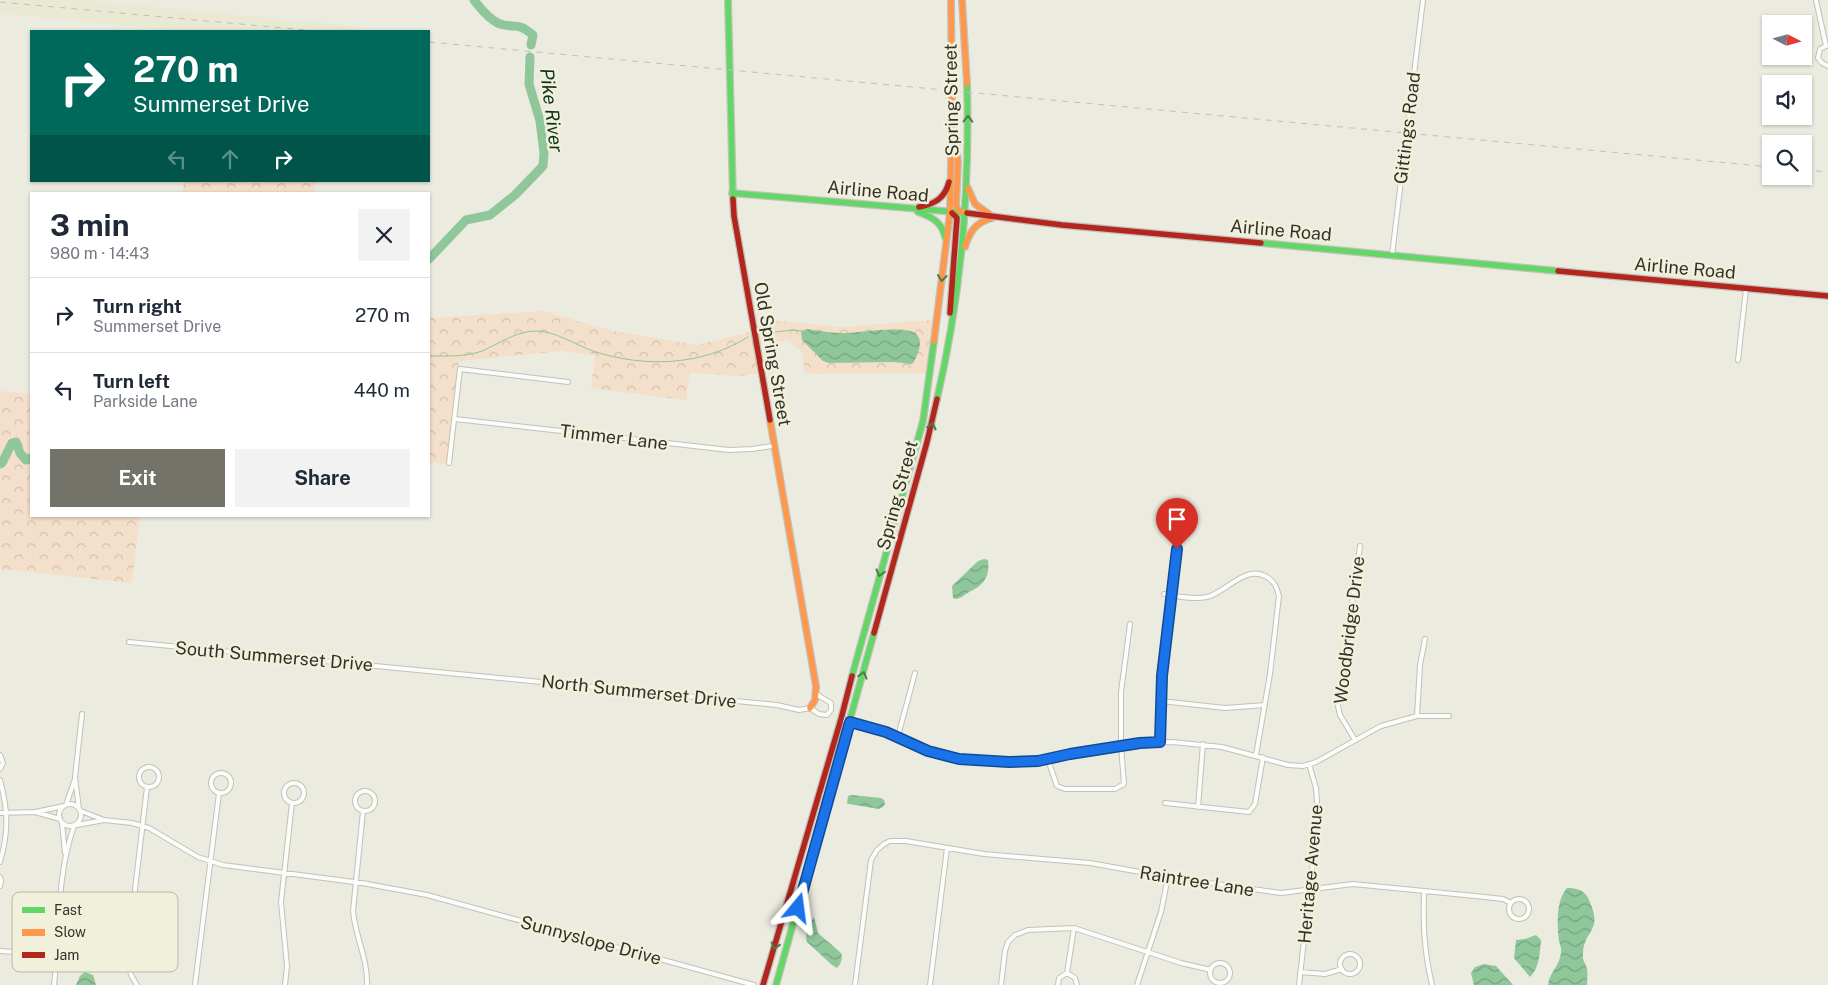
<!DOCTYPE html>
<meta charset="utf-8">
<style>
:root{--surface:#fff;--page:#f2f2f3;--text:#1f2937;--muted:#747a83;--line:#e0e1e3;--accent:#74736a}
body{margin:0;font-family:"Public Sans",sans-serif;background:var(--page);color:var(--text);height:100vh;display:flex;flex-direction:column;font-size:19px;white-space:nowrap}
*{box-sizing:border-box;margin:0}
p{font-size:16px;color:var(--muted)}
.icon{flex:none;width:28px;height:28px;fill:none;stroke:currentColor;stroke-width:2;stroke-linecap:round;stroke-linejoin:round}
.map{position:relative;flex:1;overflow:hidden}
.side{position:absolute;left:30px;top:192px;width:400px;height:325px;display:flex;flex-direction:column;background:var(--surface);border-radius:0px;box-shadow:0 1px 4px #0004}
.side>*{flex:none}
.guide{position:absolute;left:30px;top:30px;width:400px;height:152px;border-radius:0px;box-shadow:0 1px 4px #0004;background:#00695c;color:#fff;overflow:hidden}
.needle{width:32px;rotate:96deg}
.tools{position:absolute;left:1762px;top:15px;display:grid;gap:10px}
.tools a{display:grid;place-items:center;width:50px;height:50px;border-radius:0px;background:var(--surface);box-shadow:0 1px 4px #0004;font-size:25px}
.pin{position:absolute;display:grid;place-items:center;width:42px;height:42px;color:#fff;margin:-51px -21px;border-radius:50% 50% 50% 0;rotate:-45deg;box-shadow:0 0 5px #0007}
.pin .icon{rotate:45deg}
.me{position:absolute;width:55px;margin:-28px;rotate:16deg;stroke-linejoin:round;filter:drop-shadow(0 0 4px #0008)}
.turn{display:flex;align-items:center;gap:18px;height:105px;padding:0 20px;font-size:22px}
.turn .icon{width:65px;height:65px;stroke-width:2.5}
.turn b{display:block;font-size:35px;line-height:42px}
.lanes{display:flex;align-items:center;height:48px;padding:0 20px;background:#0003;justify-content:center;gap:25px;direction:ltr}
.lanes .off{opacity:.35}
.round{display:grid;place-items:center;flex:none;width:52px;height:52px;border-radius:0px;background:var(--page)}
.summary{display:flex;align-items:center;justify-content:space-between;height:85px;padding:0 20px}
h1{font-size:30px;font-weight:700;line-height:38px}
.primary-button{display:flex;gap:10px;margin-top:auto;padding:10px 20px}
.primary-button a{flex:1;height:58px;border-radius:0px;background:var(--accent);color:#fff;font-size:20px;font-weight:700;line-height:58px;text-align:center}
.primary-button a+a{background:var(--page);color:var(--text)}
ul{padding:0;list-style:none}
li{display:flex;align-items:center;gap:15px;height:75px;padding:0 20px;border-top:1px solid var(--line)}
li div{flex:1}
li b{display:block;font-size:19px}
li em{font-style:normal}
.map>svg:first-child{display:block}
.built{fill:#eae9d4}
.forest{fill:url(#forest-crowns)}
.water{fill:url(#water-waves)}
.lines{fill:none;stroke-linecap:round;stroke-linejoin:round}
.stream{stroke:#8fc79b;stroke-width:1}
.river{stroke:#8fc79b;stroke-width:9}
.street-casing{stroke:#c2c1b8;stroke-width:6}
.fast-casing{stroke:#c2c1b8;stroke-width:8}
.slow-casing{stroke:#c2c1b8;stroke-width:8}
.jam-casing{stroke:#c2c1b8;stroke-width:8}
.street{stroke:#fcfcfa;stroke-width:4}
.fast{stroke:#63d668;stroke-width:5.5}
.slow{stroke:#ff974d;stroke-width:5.5}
.jam{stroke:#b3261e;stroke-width:5.5}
.rail{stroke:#c0c0bc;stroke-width:1;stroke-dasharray:6 6;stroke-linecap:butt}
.oneway{stroke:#497c46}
.route-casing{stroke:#114b97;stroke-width:12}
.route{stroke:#1a73e8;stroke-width:9}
.labels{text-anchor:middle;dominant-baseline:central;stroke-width:5;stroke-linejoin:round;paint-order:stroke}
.street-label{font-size:18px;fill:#33322a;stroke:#f1f0db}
.water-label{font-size:19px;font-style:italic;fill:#10321b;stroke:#f1f0db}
.key{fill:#f1f0db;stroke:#b8b7a6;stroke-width:1}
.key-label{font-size:14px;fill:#33322a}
</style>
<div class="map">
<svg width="1828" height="985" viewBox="0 0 1828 985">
<defs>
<pattern id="forest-crowns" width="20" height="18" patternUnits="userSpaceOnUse" patternTransform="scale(1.25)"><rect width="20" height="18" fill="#f4dfca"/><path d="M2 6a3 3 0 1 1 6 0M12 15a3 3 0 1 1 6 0" fill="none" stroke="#d2c0ae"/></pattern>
<pattern id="water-waves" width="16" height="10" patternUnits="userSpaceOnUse" patternTransform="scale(1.25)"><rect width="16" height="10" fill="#8fc79b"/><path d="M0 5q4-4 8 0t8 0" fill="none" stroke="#75a27f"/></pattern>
</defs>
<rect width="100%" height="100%" fill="#ecebe0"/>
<path class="built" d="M 0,0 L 80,0 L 355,26 L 354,31 L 179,31 L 0,13 Z"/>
<path class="forest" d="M 184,181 L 316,181 L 314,194 L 182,194 Z
M 543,311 L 613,331 L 697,345 L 750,332 L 770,320 L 842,327 L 934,320 L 927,373 L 805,374 L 802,352 L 788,340 L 753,344 L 758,373 L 740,376 L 690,373 L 686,400 L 591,388 L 595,355 L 561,351 L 459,361 L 447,464 L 429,462 L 429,318 Z
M 0,391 L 31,394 L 31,516 L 140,516 L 132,583 L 0,569 Z"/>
<path class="water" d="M 808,329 C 819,331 831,333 843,333 C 857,334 910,323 918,336 C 923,344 917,355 914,362 L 912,364 L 893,362 L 829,363 L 823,361 L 802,340 L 801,331 Z
M 984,559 L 988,560 C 990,577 984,585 969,592 C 964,595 961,599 955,599 L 953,598 L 952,586 L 978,561 Z
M 852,795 L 881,798 L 884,800 L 885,804 L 883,807 L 879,809 L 849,804 L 847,803 L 848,796 Z
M 1567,888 C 1577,888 1585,890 1589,900 C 1604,933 1583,929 1583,955 C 1582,960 1586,964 1587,969 C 1588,974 1587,980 1587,985 L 1548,985 C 1549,973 1560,965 1561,953 C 1562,949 1560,945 1559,941 C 1557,925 1556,900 1567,888 Z
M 814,917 L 818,933 L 841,953 C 843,958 841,964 837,968 L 832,965 L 807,942 C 804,933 809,925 814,917 Z
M 1536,935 L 1541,940 C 1540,952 1539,969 1530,977 L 1514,958 L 1516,940 L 1525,939 Z
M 1484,964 L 1496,966 L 1513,985 L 1474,985 L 1471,973 L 1475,967 Z
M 85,972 L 93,975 L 96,985 L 76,985 L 80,976 Z"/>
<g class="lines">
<path class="stream" d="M 760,334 L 792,330 L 801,331
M 429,356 C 446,356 466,357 482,351 C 498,344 517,331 535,331 C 553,330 576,345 593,351 C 644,368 702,366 748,337"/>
<path class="river" d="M 474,0 C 480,8 490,20 500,24 C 517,29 516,21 533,35 L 531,45
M 429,259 L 466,220 L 490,215 L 515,195 L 543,166 L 544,153 L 540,121 L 529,84 L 530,57
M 0,464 L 2,463 L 12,443 L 16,442 L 20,453 L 26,460 L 31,458"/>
<g class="street-casing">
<path id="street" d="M 1816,0 L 1826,46
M 1826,46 L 1820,49 L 1818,58 L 1822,63 L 1828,66
M 1392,255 L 1423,0
M 1738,360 L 1746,289
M 455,419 L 729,450 L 752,449 L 773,446
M 449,463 L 460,369 L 568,382
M 1164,594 C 1177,596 1193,600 1207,597 C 1227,592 1245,564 1267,577 C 1275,582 1277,588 1279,596 L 1270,674 L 1256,755
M 129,642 L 777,705 L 799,710 L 810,708 L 819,714 L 827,715 L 831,710 L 831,703 L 816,694
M 1161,701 L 1225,708 L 1265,705
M 1417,716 L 1420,665 L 1425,639
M 841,719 L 887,732 L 928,751 L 959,759 L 1009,762 L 1038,761 L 1070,754 L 1140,743 L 1172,742 L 1222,747 L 1288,765 L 1303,766 L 1316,762 L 1381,726 L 1417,716 L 1449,716
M 898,736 L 915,673
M 1355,740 L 1340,715 L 1338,706 L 1360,546
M 1160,742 L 1162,676 L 1165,638 L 1180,530
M 0,755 L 3,763 L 0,769
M 1048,760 L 1057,786 L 1065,789 L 1115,789 L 1124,784 L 1121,746 L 1121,692 L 1130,624
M139 777a10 10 0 1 1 20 0a10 10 0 1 1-20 0Z
M211 783a10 10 0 1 1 20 0a10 10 0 1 1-20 0Z
M 0,780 C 8,810 9,831 0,862
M284 793a10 10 0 1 1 20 0a10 10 0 1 1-20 0Z
M355 801a10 10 0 1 1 20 0a10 10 0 1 1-20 0Z
M 1165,803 L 1249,812 L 1255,804 L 1263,757
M59 815a11 11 0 1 1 22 0a11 11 0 1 1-22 0Z
M 66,805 L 75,779
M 1198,807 L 1203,744
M 79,809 L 75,777 L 82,714
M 81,811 L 104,820 L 132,823 L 149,828 L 198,857 L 223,865 L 362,883 L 427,895 L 754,985
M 363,811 L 353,911 C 355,936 368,959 367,985
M 35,812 L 60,819
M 0,813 L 35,812 L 64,806
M 62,823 L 65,853
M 77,825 L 104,820
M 0,877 L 1,881 L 0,886
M 1424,891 C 1423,927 1424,950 1432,985
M1509 909a10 10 0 1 1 20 0a10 10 0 1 1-20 0Z
M 0,951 L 57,955
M1340 964a10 10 0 1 1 20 0a10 10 0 1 1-20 0Z
M1210 973a10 10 0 1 1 20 0a10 10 0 1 1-20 0Z
M 1300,972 L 1325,974 L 1342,969
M 1067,973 L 1074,928
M 54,985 C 60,932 56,877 74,826
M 137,985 L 131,975 L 127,958 L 147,787
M 195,985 L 219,793
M 285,985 L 287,966 L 281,902 L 292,803
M 855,985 L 871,860 L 877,850 L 884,844 L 890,841 L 906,841 L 984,854 L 1090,863 L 1168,877 L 1281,893 L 1353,884 L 1475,896 L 1503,899 L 1511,903
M 930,985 L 947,848
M 1001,985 L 1005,951 L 1008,942 L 1015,935 L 1028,930 L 1074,928 L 1181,963 L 1211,970
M 1058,985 L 1059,978 L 1067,973 L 1075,978 L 1077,985
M 1137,985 L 1161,912 L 1168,877
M 1299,985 L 1318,816 L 1316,788 L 1309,764"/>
</g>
<g class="fast-casing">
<path id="fast" d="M 728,0 L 733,199
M 732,193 L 967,213
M 918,212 C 932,217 942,222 945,237
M 1261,243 L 1558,271
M 937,399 C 961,296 970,189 967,84
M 852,676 L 923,421 L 934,341
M 776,985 L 874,633"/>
</g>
<g class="slow-casing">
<path id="slow" d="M 962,0 L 967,84
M 955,136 L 958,162 L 956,206 L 958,210 L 963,212
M 968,188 L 975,204 L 989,214
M 965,247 C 970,231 975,223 992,218
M 934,341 L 950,212 L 952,119 L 951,0
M 770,420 L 816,686 L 815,700 L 810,708"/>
</g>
<g class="jam-casing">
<path id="jam" d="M 733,199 L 734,216 L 770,420
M 919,207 C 935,204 945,198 949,182
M 967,213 L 1062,225 L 1261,243
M 1558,271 L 1828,296
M 950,313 L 957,218 L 952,213
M 874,633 L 927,442 L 937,399
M 763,985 L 841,719 L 852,676"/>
</g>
<use href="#street" class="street"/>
<use href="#fast" class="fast"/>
<use href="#slow" class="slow"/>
<use href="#jam" class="jam"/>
<path class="rail" d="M 0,2 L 316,31
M 429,42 L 1771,167
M 1804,170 L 1828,172"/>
</g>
<defs><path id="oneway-chevron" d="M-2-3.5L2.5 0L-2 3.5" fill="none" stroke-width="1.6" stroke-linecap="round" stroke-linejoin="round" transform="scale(1.25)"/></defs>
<g class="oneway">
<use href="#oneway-chevron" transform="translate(968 119) rotate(-89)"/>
<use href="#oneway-chevron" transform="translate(942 278) rotate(97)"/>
<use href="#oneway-chevron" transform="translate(932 426) rotate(-76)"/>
<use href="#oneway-chevron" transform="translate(880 573) rotate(106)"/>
<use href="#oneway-chevron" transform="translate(863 675) rotate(-74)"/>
<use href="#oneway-chevron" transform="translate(775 946) rotate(107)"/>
</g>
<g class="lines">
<g class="route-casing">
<path id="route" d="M 798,908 L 850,722 L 886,732 L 928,751 L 959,759 L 1009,762 L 1038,761 L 1070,754 L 1140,743 L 1160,742 L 1162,676 L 1177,549"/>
</g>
<use href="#route" class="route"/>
</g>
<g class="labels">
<g class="street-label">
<text transform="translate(951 100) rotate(-91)">Spring Street</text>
<text transform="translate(1407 128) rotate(-83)">Gittings Road</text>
<text transform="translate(878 191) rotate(5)">Airline Road</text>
<text transform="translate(1281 230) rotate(5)">Airline Road</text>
<text transform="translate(1685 268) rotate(5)">Airline Road</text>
<text transform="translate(773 354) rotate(80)">Old Spring Street</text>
<text transform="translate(614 437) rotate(7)">Timmer Lane</text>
<text transform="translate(897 495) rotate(-75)">Spring Street</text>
<text transform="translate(1349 630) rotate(-83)">Woodbridge Drive</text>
<text transform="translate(274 656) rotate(5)">South Summerset Drive</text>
<text transform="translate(639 691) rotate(6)">North Summerset Drive</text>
<text transform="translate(1310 874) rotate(-85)">Heritage Avenue</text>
<text transform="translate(1197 881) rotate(9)">Raintree Lane</text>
<text transform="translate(591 940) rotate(15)">Sunnyslope Drive</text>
</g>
<g class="water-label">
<text transform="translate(552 110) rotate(83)">Pike River</text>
</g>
</g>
<rect x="12" y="892" width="166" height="80" rx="8" class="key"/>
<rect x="22" y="907" width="23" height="6" fill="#63d668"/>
<rect x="22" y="929" width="23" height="7" fill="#ff974d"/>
<rect x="22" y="952" width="23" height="6" fill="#b3261e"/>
<g class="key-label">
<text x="54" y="915">Fast</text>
<text x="54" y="937">Slow</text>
<text x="54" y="960">Jam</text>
</g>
</svg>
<div class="tools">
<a><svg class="needle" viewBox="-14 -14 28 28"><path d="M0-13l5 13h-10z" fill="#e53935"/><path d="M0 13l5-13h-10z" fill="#747a83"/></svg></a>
<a><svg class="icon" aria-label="sound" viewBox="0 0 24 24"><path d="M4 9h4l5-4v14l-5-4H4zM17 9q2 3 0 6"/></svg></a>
<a><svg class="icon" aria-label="search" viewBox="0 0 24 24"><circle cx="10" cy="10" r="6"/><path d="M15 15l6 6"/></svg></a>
</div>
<div class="pin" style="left:1177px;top:549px;background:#d93025"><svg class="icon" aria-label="arrive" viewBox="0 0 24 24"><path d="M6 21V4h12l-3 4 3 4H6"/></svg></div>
<svg class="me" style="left:798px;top:908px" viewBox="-20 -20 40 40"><path d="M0-17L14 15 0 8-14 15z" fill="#1a73e8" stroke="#fff" stroke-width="4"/></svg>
<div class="guide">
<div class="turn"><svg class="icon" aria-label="right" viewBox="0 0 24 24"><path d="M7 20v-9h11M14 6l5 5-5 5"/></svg><div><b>270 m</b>Summerset Drive</div></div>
<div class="lanes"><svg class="icon off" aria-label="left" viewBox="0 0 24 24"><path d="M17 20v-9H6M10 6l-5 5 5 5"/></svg><svg class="icon off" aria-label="ahead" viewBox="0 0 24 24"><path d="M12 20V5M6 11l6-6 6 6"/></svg><svg class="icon" aria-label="right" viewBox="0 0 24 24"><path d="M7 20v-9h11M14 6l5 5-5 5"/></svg></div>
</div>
<section class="side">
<div class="summary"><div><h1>3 min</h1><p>980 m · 14:43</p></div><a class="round"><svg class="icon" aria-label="close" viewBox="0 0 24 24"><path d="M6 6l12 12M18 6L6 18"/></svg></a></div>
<ul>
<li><svg class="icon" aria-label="right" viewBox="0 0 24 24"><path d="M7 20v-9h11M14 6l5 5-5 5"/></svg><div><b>Turn right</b><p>Summerset Drive</p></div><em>270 m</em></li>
<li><svg class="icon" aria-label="left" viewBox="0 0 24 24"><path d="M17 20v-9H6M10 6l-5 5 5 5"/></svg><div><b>Turn left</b><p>Parkside Lane</p></div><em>440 m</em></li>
</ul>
<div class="primary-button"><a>Exit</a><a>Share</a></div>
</section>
</div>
